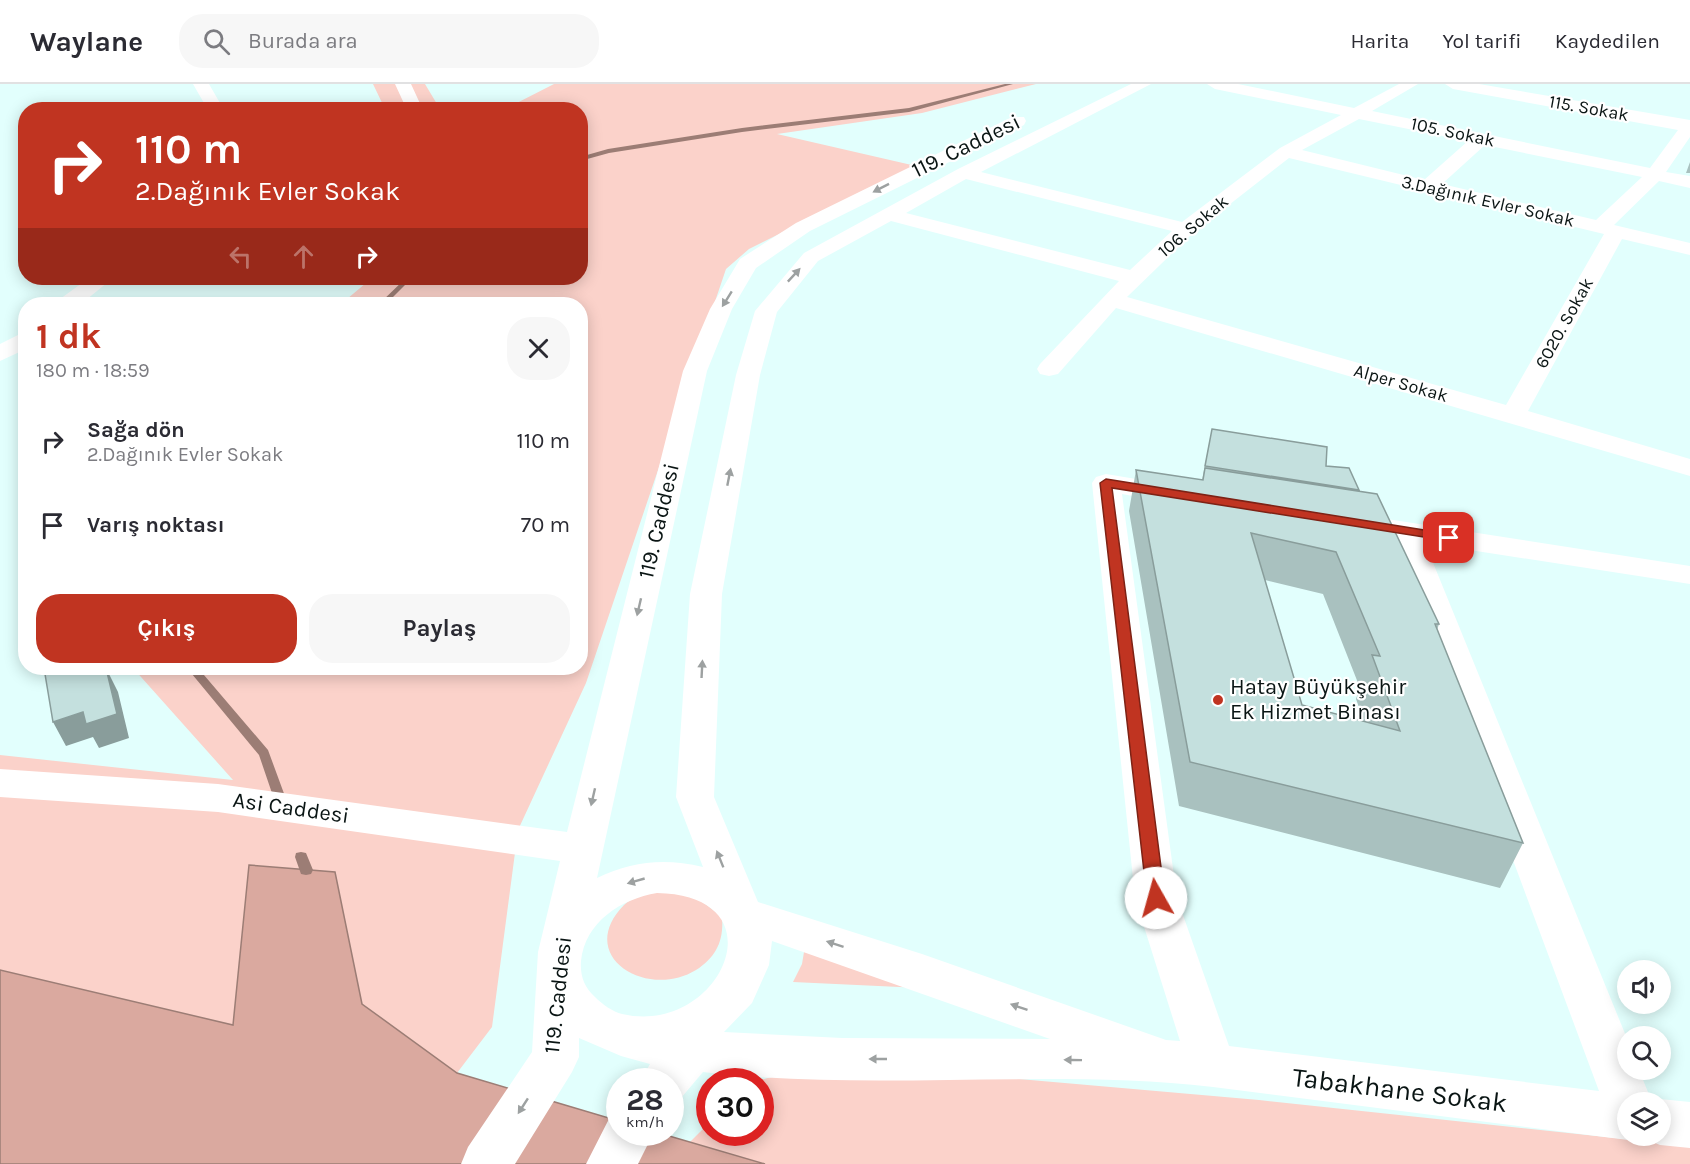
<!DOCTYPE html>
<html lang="tr">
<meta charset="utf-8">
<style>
:root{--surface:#fff;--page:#f7f7f7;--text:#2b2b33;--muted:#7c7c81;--line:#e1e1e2;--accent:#c03421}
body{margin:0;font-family:Karla,sans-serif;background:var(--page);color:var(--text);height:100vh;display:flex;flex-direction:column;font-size:22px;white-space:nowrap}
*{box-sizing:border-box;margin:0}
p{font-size:20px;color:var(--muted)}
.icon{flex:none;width:33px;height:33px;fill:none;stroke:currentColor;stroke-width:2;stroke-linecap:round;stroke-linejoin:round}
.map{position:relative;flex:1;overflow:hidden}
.sheet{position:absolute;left:18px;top:213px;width:570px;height:378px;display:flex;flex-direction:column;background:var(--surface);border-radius:24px;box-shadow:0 3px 15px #0003}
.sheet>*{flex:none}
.banner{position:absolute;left:18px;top:18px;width:570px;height:183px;border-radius:24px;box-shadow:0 3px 15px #0003;background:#c03421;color:#fff;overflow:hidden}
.controls{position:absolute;left:1617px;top:876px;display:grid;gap:12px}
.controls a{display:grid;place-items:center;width:54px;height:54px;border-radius:50%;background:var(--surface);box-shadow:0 3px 15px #0003;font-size:30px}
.speed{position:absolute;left:606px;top:984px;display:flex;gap:12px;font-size:30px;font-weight:700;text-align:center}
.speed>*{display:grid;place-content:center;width:78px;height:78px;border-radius:50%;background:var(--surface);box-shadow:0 3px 15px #0003;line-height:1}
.speed small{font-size:15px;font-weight:400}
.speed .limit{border:9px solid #d22;background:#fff;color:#111}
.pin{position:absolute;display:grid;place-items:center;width:51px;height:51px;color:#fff;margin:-26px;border-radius:12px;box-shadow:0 3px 9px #0006}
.me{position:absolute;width:66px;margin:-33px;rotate:353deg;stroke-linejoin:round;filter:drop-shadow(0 0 4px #0008)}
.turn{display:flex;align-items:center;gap:21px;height:126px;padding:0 18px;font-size:27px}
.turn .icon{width:78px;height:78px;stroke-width:2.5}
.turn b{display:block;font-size:42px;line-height:51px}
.lanes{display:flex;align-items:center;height:57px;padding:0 18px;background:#0003;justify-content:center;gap:30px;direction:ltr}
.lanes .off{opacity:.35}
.round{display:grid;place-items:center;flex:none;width:63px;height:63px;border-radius:24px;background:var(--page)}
.headline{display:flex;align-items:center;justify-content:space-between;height:102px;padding:0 18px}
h1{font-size:36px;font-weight:700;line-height:45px;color:var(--accent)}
.action{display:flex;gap:12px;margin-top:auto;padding:12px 18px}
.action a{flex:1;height:69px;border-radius:24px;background:var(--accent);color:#fff;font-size:24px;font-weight:700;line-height:69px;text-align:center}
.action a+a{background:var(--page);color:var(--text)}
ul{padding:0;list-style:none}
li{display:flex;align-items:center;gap:18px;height:84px;padding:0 18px}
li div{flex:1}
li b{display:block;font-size:22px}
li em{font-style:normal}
header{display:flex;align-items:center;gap:36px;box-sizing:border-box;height:84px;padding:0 30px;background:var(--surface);border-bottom:2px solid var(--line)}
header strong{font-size:28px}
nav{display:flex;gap:33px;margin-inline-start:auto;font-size:21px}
.search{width:420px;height:54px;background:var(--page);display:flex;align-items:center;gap:15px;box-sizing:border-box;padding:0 21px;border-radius:24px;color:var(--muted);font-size:22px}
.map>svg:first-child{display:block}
.green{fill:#fbd2ca}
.water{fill:#daa99f;stroke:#9c7d75;stroke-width:1.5}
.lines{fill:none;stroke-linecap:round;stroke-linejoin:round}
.stream{fill:#9c7d75;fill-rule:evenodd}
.minor{fill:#fff;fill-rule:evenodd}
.wall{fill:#a9c1bf;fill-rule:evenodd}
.shaded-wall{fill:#899d9b}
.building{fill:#c4e0de;stroke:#899d9b;stroke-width:1.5;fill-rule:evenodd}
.oneway{fill:#9da1a1}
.route{fill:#c03421;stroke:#7d2215;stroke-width:1.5}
.poi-dot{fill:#c03421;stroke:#fff;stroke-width:2}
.labels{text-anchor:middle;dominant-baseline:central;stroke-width:4.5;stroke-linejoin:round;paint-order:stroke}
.far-street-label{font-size:18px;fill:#0a1514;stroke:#fff}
.street-label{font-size:22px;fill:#0a1514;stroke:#fff}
.poi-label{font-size:22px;fill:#0a1514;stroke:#fff;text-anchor:start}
.near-street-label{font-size:27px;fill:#0a1514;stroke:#fff}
</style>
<header>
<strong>Waylane</strong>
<div class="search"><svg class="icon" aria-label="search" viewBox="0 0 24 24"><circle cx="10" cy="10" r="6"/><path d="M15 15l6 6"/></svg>Burada ara</div>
<nav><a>Harita</a><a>Yol tarifi</a><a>Kaydedilen</a></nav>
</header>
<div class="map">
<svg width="1690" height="1080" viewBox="0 0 1690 1080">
<rect width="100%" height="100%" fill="#e2fffd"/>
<path class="green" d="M 373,0 L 425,0 L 440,25 L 385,25 Z
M 554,0 L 1036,0 L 922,29 L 777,50 L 916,82 L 749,165 L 726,185 L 586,599 L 518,746 L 492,943 L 457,989 L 362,920 L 335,788 L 249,781 L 233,941 L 0,886 L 0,671 L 233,696 L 133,584 L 580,584 L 580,220 L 341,220 L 372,194 L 580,194 L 580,26 L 505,25 Z
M 684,803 L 722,833 C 724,857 716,873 696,886 C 647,916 574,872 624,821 C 630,816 639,809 647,807 C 659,804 672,804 684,803 Z
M 807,850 L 985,907 L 793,898 L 802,880 Z
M 815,982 L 904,985 L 1259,1016 L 1690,1062 L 1690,1080 L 765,1080 L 690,1058 L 709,1039 L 710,1048 L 760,1048 L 760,998 L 756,997 Z"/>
<path class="water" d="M 249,781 L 335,788 L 362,920 L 457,989 L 619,1037 L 620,1048 L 659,1049 L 765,1080 L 0,1080 L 0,886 L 233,941 Z"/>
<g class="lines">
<path class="stream" d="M 1005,0 L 1013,0 L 909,28 L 742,48 L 609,69 L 580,77 L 580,73 L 608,65 L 742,44 L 909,24 Z
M 406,194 L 412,194 L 386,220 L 379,220 Z
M 187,584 L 198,584 L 268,666 L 286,715 L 284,718 L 280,720 L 276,718 L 274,715 L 259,671 Z
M 301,768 L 306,769 L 313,786 L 311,790 L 306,791 L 301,790 L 295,773 L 296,769 Z"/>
<path class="minor" d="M 193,0 L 209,0 L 224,26 L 208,26 Z
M 395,0 L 411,0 L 423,26 L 407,26 Z
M 1131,0 L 1151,0 L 981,88 L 1182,138 L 1280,64 L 1341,31 L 1215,5 L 1207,0 L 1238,0 L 1354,24 L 1399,0 L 1418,0 L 1372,27 L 1650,84 L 1678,46 L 1453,5 L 1445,0 L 1479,0 L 1690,36 L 1690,53 L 1666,88 L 1690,92 L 1690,104 L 1659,97 L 1614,141 L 1690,159 L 1690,171 L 1622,155 L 1528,327 L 1690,375 L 1690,392 L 1116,224 L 1058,290 L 1049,292 L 1040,290 L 1037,285 L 1040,280 L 1119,197 L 891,137 L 818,177 L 777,228 L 760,291 L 722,510 L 714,713 L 758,818 L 922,870 L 1166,956 L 1180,957 L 1135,814 L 1092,399 L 1096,393 L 1106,390 L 1178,402 L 1188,405 L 1192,411 L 1188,417 L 1178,420 L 1122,410 L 1177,814 L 1229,962 L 1599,1007 L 1393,454 L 1338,444 L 1333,438 L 1338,432 L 1348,429 L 1690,482 L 1690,500 L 1425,459 L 1628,957 L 1628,986 L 1639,986 L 1652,1018 L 1660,1015 L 1690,1018 L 1690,1064 L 1660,1061 L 1643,1054 L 1641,1052 L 1660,1052 L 1660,1018 L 1628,1018 L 1628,1052 L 1640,1052 L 1628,1056 L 1213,1003 C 1045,984 872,1008 703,988 L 681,1014 L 670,1017 L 670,998 L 640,998 L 650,980 L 621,972 L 579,954 L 579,973 L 572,988 L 515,1080 L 461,1080 L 468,1063 L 532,968 L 538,868 L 560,777 L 218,728 L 0,713 L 0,685 L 218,700 L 567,748 L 683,287 L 710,225 L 740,175 L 796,139 L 1012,33 L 1024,33 L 1026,37 L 1024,41 L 810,147 L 756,184 L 732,225 L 707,287 L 597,794 C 632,777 665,774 703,783 L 676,713 L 690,510 L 736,291 L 755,227 L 804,169 L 958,85 ZM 1359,35 L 1468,57 L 1424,96 L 1302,66 ZM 1485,61 L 1642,93 L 1596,136 L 1442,100 ZM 1289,74 L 1604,150 L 1506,321 L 1127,213 L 1193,149 ZM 966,95 L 1172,147 L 1130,186 L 906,129 ZM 657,809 C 784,811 720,953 622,930 C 613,928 602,920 595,913 C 584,903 580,892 581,877 C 585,838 621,815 657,809 ZM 772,857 L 1050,955 L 842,954 L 724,948 L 752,919 L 769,881 Z
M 89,194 L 113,194 L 81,220 L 57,220 L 60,215 Z
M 26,247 L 26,265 L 0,277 L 0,260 Z
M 620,1028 L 620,1048 L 654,1048 L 638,1080 L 586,1080 L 611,1031 Z"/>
</g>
<path class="wall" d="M 1690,78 L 1690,89 L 1686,89 Z
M 1212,345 L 1326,382 L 1359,406 L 1359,407 L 1439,540 L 1437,546 L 1523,759 L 1500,804 L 1179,722 L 1129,427 L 1136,386 L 1202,396 ZM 1265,496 L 1323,510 L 1360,604 L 1356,615 L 1364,637 L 1302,621 Z"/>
<path class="shaded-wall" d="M 86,584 L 92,584 L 95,590 L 87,590 Z
M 106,584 L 118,608 L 129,654 L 99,664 L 93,653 L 66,662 L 53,638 Z"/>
<path class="building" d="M 1212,345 L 1327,363 L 1326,382 L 1349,384 L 1359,406 L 1205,382 Z
M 1205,384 L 1377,410 L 1439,540 L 1435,540 L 1523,759 L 1190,678 L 1136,386 L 1203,396 ZM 1251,449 L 1336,468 L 1380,572 L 1372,571 L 1400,647 L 1302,621 Z
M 44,584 L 86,584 L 87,590 L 106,584 L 117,630 L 86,640 L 83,628 L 53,638 Z"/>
<defs><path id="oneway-solid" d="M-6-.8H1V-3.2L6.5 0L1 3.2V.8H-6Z" transform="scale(1.5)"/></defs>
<g class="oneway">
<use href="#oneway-solid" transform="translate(881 104) rotate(153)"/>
<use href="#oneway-solid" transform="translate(794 191) rotate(-47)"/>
<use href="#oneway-solid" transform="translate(727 215) rotate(122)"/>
<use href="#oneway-solid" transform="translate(729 393) rotate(-79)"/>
<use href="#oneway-solid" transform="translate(639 523) rotate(103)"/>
<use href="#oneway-solid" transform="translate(702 585) rotate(-87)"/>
<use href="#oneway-solid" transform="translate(593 713) rotate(103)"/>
<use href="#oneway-solid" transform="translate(720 775) rotate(-112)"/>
<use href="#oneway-solid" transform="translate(636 797) rotate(164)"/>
<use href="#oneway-solid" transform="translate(835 860) rotate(-162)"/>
<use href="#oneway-solid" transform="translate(1019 923) rotate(-161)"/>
<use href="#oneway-solid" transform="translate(878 975) rotate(-180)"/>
<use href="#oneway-solid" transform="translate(1073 976) rotate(-179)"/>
<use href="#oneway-solid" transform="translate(523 1022) rotate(123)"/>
</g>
<path class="route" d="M 1106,395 L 1449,450 L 1455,454 L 1449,457 L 1112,404 L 1165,814 L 1162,819 L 1150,819 L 1147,814 L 1100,399 Z"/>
<circle class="poi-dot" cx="1218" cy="616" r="6"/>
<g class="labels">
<g class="far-street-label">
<text transform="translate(1589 24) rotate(10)">115. Sokak</text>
<text transform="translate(1453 48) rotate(12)">105. Sokak</text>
<text transform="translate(1488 117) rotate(13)">3.Dağınık Evler Sokak</text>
<text transform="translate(1193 142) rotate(-40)">106. Sokak</text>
<text transform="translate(1564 239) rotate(-61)">6020. Sokak</text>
<text transform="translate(1401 299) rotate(16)">Alper Sokak</text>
</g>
<g class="street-label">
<text transform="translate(966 62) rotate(-26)">119. Caddesi</text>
<text transform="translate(659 437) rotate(-77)">119. Caddesi</text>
<text transform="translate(291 724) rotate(8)">Asi Caddesi</text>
<text transform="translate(558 911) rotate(-84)">119. Caddesi</text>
</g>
<g class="poi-label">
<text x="1230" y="603">Hatay Büyükşehir<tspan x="1230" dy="25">Ek Hizmet Binası</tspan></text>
</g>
<g class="near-street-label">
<text transform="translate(1400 1006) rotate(7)">Tabakhane Sokak</text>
</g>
</g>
</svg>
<div class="controls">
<a><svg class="icon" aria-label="sound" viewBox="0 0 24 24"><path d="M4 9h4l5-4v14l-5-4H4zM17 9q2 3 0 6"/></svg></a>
<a><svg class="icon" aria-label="search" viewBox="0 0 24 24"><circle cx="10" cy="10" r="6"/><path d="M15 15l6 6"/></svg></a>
<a><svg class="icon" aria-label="layers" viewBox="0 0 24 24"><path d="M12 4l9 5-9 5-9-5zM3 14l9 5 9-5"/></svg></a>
</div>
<div class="speed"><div>28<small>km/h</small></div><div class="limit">30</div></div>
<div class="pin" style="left:1449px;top:454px;background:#d93025"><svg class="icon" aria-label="arrive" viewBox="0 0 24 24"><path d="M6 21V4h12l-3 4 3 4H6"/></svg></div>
<svg class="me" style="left:1156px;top:814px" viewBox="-20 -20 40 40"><circle r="19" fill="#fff"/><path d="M0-13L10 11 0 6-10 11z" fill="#c03421"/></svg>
<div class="banner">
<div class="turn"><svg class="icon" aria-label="right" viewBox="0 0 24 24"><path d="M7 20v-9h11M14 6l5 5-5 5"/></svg><div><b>110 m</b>2.Dağınık Evler Sokak</div></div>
<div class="lanes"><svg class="icon off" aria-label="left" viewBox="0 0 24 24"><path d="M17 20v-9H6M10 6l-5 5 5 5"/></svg><svg class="icon off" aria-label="ahead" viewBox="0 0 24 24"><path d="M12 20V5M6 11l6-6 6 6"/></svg><svg class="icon" aria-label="right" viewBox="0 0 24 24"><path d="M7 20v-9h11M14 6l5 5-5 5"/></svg></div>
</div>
<section class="sheet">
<div class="headline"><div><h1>1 dk</h1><p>180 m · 18:59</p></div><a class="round"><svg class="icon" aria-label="close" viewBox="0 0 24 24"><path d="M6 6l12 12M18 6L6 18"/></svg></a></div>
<ul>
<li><svg class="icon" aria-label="right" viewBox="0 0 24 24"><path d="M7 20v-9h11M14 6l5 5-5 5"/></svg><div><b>Sağa dön</b><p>2.Dağınık Evler Sokak</p></div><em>110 m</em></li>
<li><svg class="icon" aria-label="arrive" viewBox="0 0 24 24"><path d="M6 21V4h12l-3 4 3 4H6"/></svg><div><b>Varış noktası</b></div><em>70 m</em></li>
</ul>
<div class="action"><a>Çıkış</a><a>Paylaş</a></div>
</section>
</div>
